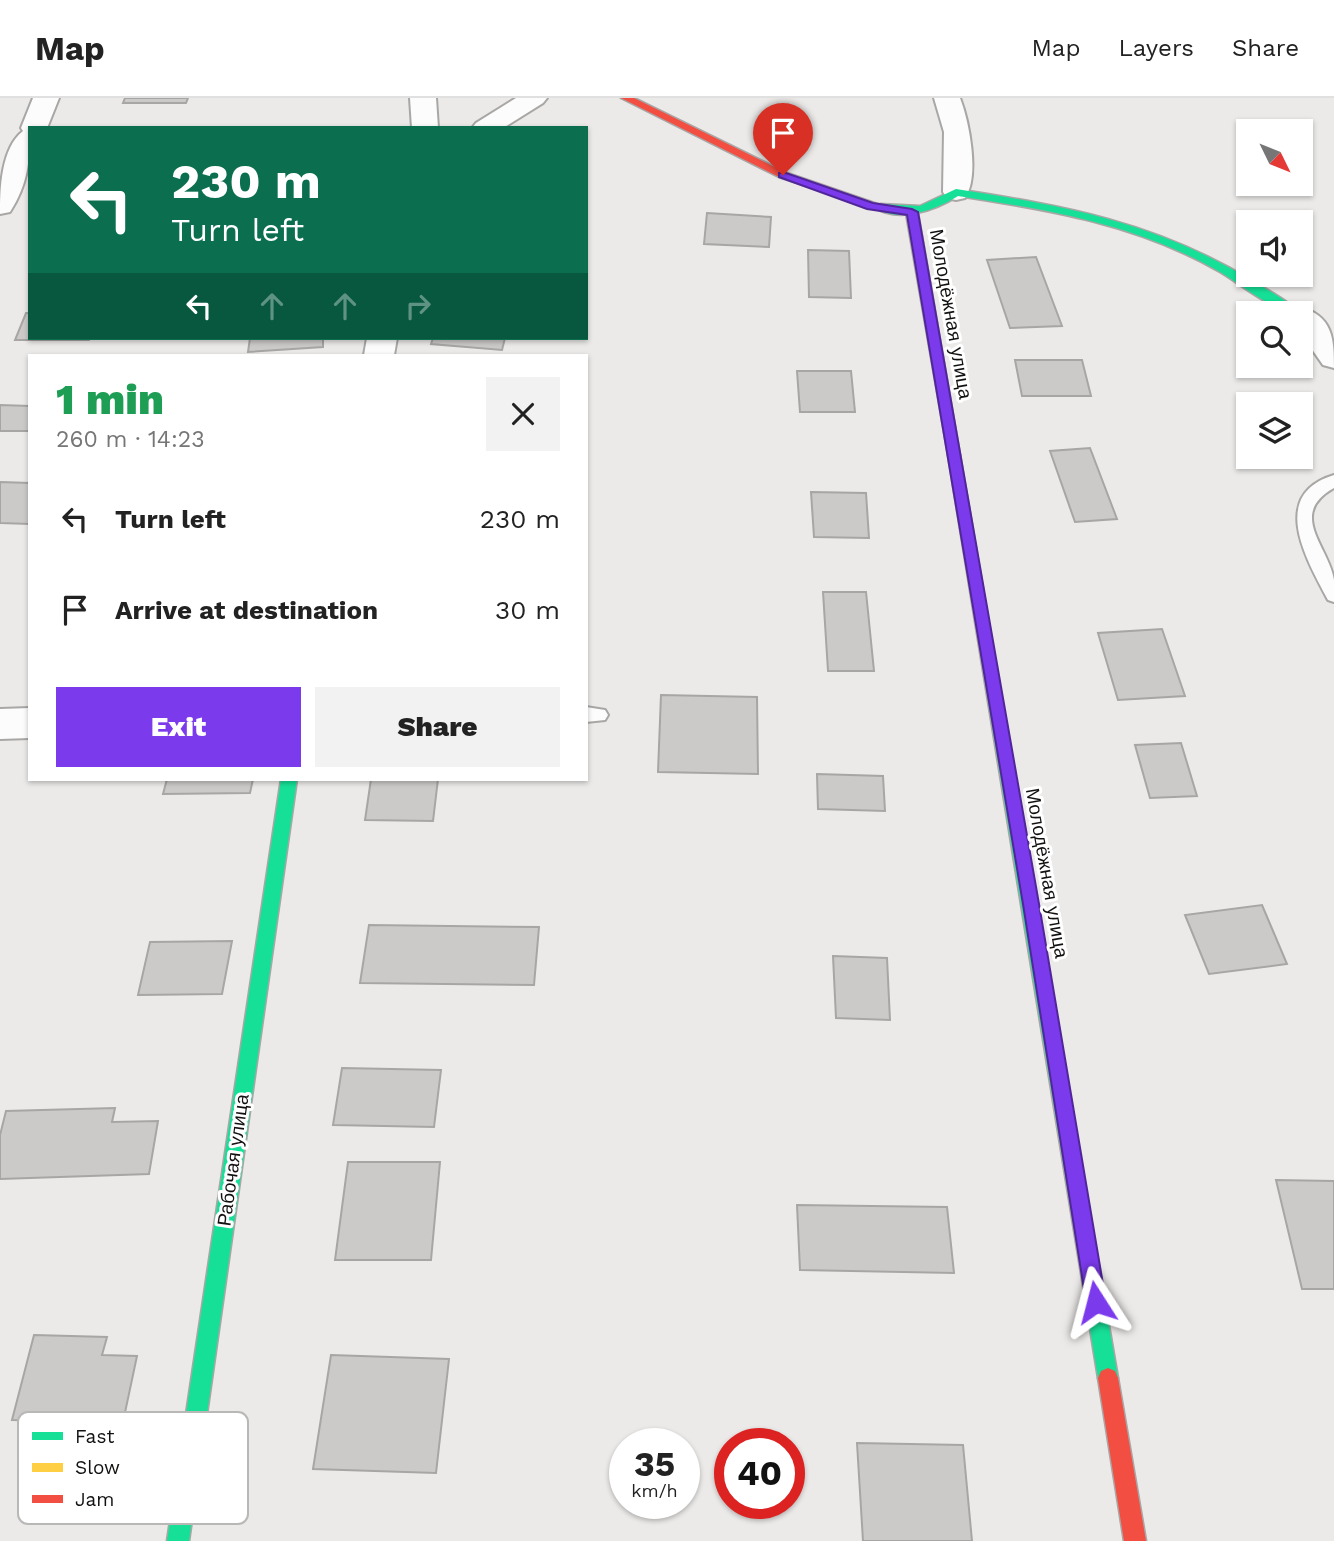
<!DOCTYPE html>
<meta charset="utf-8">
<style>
:root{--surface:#fff;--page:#f2f2f2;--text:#222;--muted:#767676;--line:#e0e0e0;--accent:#7c3aed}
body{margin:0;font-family:"Work Sans",sans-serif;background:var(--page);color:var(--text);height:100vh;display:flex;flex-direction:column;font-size:26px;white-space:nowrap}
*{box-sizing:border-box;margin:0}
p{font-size:23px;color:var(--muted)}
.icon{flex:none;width:38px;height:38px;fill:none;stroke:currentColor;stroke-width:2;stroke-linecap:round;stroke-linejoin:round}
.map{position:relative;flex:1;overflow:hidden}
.panel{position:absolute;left:28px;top:256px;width:560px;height:427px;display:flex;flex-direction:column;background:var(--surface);border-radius:0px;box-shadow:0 2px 5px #0004}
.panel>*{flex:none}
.guide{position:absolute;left:28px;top:28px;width:560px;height:214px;border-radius:0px;box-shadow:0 2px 5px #0004;background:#0b6e4f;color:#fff;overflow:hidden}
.needle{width:46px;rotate:133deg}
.fabs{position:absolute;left:1236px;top:21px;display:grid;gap:14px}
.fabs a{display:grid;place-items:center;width:77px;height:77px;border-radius:0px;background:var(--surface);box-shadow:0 2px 5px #0004;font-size:35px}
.speed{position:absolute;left:609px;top:1330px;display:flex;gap:14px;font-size:35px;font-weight:700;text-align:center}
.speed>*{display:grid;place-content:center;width:91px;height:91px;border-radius:50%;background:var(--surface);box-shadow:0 2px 5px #0004;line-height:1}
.speed small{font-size:18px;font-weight:400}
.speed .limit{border:10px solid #d22;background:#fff;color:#111}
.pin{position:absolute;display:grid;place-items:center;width:60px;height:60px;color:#fff;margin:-72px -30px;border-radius:50% 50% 50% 0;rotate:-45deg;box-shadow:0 0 7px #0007}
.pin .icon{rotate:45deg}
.me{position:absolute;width:77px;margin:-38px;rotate:351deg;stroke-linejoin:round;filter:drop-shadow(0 0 5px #0008)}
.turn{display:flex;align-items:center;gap:24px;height:147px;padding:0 28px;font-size:32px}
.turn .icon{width:91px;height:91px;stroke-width:2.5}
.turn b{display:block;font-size:49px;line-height:60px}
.lanes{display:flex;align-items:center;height:66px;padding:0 28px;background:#0003;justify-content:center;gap:35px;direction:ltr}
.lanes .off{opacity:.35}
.round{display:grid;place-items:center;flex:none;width:74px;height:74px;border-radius:0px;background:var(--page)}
.summary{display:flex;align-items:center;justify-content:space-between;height:119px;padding:0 28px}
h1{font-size:42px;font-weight:800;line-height:52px;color:#1e9e55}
.button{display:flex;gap:14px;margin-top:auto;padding:14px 28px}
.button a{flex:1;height:80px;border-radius:0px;background:var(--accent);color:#fff;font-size:28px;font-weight:800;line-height:80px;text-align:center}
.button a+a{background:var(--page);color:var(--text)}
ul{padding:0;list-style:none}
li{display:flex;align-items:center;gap:21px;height:91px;padding:0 28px}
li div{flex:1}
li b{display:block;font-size:26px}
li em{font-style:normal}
header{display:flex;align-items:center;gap:42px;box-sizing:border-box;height:98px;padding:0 35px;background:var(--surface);border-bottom:2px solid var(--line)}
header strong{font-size:33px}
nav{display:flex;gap:38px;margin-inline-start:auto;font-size:24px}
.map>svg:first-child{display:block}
.building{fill:#cccac8;stroke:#a8a6a5;stroke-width:2}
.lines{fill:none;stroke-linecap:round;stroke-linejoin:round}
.lane-casing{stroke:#a9a7a6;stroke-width:4}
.street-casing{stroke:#a9a7a6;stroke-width:4}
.fast-casing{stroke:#a9a7a6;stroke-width:3}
.slow-casing{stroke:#a9a7a6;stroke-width:3}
.jam-casing{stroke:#a9a7a6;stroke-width:3}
.lane{fill:#fcfcfc;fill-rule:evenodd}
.street{fill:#fcfcfc;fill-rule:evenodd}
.fast{fill:#16e098;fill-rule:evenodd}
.slow{fill:#ffcf43;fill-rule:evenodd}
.jam{fill:#f24e42;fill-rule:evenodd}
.route{fill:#7c3aed;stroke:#51269a;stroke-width:2}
.labels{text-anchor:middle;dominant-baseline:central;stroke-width:6;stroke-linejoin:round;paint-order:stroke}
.street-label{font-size:19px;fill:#131110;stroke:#fff}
.key{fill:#fff;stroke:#b8b8b7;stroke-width:2}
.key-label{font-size:19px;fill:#131110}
</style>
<header>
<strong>Map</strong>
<nav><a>Map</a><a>Layers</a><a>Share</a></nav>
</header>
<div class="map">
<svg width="1334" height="1443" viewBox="0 0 1334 1443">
<rect width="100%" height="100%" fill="#eceae8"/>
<path class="building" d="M 125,0 L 188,0 L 186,5 L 123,5 Z
M 707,115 L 771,119 L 769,149 L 704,146 Z
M 808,152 L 849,153 L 851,200 L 809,199 Z
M 1036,159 L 1062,228 L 1010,230 L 987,162 Z
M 26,215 L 30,215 L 30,240 L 90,240 L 89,242 L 15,242 Z
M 250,240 L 323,240 L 323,249 L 248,254 Z
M 433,240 L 505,240 L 502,252 L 431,246 Z
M 1015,262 L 1082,262 L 1091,298 L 1022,298 Z
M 797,273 L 851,273 L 855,314 L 800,314 Z
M 0,307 L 30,308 L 30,333 L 0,333 Z
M 1090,350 L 1117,421 L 1075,424 L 1050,353 Z
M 0,384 L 30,385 L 30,426 L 0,425 Z
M 811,394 L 866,395 L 869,440 L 814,439 Z
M 823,494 L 866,494 L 874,573 L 828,573 Z
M 1162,531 L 1185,598 L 1118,602 L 1098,535 Z
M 661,597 L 757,599 L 758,676 L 658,674 Z
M 1181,645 L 1197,698 L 1150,700 L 1135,647 Z
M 817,676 L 883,678 L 885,713 L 818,711 Z
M 167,681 L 253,681 L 250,695 L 163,696 Z
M 371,681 L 438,681 L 433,723 L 365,722 Z
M 1262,807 L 1287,866 L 1209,876 L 1185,817 Z
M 369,827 L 539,829 L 534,887 L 360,885 Z
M 232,843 L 222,896 L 138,897 L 150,844 Z
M 833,858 L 887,860 L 890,922 L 836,920 Z
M 342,970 L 441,972 L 434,1029 L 333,1027 Z
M 115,1010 L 112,1024 L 158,1023 L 149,1076 L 0,1081 L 0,1037 L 6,1013 Z
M 348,1064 L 440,1064 L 431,1162 L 335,1162 Z
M 1276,1082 L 1334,1083 L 1334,1191 L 1302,1191 Z
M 797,1107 L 947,1109 L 954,1175 L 800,1172 Z
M 34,1237 L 107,1239 L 102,1257 L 137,1258 L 123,1324 L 12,1322 Z
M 331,1257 L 449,1261 L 436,1375 L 313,1371 Z
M 857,1345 L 963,1347 L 972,1443 L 863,1443 Z"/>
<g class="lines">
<g class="lane-casing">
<path id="lane" d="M 1334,377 L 1334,390 C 1287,416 1329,449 1334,482 C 1334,488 1334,497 1334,504 L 1328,502 C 1307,462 1268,397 1334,377 Z
M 586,609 L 605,612 L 608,617 L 605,622 L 586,624 Z"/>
</g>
<g class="street-casing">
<path id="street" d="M 33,0 L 59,0 L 47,30 L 30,30 C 30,62 28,86 10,114 L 0,116 C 0,91 1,50 23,33 L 21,30 Z
M 410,0 L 436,0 L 438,30 L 412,30 Z
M 516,0 L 547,0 L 543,5 L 503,30 L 472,30 L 476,25 Z
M 934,0 L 960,0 C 969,23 980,78 965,100 L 956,102 L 947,100 L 943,94 L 944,34 Z
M 1300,209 C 1333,218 1334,241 1334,270 L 1323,267 L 1300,234 L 1300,215 L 1288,215 Z
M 367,240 L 397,240 L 394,257 L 364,257 Z
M 30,610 L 30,640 L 0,641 L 0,611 Z"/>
</g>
<g class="fast-casing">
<path id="fast" d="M 956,91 C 1065,108 1155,124 1251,182 C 1267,192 1288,202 1300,215 C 1276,216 1242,187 1220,174 C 1139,127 1050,112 958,98 C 936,112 898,126 874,109 L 880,106 L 920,108 Z
M 954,352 L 960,357 L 1118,1280 L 1115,1287 L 1108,1290 L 1101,1287 L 1098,1280 L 948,357 Z
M 281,681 L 297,681 L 189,1443 L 167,1443 Z"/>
</g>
<g class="slow-casing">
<path id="slow" d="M 912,112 L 918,115 L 960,357 L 954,362 L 948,357 L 906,115 Z"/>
</g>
<g class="jam-casing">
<path id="jam" d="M 621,0 L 634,0 L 787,75 L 886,109 L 876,111 L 779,79 Z
M 1108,1270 L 1115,1273 L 1118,1280 L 1146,1443 L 1124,1443 L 1098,1280 L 1101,1273 Z"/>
</g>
<use href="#lane" class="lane"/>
<use href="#street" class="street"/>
<use href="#fast" class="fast"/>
<use href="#slow" class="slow"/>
<use href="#jam" class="jam"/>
</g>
<path class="route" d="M 779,75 L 786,75 L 873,105 L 912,111 L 918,114 L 1039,806 L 1106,1204 L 1103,1211 L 1096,1214 L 1089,1211 L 1086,1204 L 1023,806 L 907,117 L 867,111 L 779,79 Z"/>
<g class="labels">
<g class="street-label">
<text transform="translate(951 216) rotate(80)">Молодёжная улица</text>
<text transform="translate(1047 775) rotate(80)">Молодёжная улица</text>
<text transform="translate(233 1062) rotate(-82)">Рабочая улица</text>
</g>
</g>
<rect x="18" y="1314" width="230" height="112" rx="10" class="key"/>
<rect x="32" y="1334" width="31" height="8" fill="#16e098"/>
<rect x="32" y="1365" width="31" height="9" fill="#ffcf43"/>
<rect x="32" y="1397" width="31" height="8" fill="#f24e42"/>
<g class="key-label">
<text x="75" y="1345">Fast</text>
<text x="75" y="1376">Slow</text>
<text x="75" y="1408">Jam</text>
</g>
</svg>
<div class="fabs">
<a><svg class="needle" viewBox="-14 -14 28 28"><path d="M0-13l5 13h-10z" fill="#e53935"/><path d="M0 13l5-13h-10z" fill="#767676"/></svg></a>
<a><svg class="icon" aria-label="sound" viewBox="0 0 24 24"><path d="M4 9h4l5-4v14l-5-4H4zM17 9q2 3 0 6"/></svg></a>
<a><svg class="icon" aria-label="search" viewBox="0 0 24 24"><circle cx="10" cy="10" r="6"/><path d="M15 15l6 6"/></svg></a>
<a><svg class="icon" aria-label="layers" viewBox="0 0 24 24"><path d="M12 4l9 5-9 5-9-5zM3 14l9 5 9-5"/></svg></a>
</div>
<div class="speed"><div>35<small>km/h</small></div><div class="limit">40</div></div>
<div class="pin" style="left:783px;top:77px;background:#d93025"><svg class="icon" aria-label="arrive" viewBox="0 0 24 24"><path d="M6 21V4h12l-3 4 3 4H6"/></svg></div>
<svg class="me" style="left:1096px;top:1204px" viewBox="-20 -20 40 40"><path d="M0-17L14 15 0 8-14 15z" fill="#7c3aed" stroke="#fff" stroke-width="4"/></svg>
<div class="guide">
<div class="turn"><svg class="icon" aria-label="left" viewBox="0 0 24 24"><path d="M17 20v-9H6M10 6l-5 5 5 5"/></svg><div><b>230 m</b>Turn left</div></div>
<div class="lanes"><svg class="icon" aria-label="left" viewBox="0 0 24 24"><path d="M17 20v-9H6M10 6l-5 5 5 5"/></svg><svg class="icon off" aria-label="ahead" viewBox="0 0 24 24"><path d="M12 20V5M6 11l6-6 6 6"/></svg><svg class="icon off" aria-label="ahead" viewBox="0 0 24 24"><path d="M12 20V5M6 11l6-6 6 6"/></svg><svg class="icon off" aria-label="right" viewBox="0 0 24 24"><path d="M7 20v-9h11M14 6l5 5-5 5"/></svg></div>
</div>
<section class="panel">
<div class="summary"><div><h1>1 min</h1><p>260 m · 14:23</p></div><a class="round"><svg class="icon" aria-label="close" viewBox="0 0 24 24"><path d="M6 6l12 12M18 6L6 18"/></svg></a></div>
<ul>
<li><svg class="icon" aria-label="left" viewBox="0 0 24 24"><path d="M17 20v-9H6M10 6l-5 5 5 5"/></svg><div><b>Turn left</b></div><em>230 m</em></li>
<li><svg class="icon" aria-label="arrive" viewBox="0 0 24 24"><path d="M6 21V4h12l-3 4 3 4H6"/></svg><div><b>Arrive at destination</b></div><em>30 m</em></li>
</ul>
<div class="button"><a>Exit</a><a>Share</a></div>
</section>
</div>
